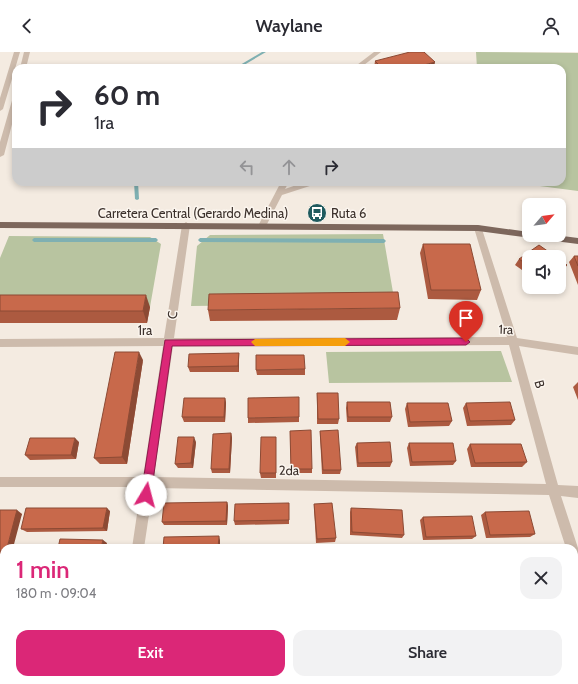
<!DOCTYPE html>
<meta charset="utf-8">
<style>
:root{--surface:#fff;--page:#f2f2f3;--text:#2b2b33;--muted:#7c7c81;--accent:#db2777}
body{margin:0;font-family:Cabin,sans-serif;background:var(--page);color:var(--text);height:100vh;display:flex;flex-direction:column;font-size:15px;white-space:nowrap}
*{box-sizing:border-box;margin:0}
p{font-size:13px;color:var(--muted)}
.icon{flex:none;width:22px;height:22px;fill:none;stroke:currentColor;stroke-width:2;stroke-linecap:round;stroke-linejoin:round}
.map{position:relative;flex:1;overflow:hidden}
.details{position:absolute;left:0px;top:492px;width:578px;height:140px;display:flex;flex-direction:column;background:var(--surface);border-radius:12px 12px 0 0;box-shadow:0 2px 6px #0003}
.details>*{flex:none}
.hud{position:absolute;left:12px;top:12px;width:554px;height:122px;border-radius:12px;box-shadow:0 2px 6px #0003;background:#fff;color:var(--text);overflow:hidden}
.needle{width:26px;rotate:62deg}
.buttons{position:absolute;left:522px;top:146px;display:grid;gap:8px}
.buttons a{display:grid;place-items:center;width:44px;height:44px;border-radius:8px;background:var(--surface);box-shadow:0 2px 6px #0003;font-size:20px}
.pin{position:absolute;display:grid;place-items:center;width:34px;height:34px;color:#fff;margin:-41px -17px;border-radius:50% 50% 50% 0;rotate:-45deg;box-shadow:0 0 4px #0007}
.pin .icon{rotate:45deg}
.me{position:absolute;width:44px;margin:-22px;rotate:8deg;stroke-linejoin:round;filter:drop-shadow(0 0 3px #0008)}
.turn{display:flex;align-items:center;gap:14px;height:84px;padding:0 16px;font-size:18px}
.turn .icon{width:52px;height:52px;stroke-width:2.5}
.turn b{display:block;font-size:28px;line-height:34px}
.lanes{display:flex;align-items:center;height:38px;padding:0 16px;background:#0003;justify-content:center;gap:20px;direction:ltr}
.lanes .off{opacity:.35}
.round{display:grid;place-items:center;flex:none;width:42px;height:42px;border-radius:12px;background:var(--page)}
.headline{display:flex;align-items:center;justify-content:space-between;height:68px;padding:0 16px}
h1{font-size:24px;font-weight:600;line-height:30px;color:var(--accent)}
.button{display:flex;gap:8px;margin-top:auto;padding:8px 16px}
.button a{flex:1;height:46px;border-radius:12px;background:var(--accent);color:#fff;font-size:16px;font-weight:600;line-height:46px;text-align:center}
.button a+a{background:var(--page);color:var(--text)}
header{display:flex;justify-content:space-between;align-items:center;height:52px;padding:0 16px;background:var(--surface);font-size:18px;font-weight:600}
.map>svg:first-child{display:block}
.green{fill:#b8c4a0}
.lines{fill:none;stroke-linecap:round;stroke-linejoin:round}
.stream{fill:#7fb0b2;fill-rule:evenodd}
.minor{fill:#cdbbac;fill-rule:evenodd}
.major{fill:#7d675c;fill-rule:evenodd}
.wall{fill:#ac5a40}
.shaded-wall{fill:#8c4a34}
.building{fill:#c8694b;stroke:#8c4a34}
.route{fill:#db2777;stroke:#8e194d}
.slow{fill:#f59e0b}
.labels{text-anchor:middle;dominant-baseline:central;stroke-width:3;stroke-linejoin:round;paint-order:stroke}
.street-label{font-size:13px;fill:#3b302b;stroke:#fbf5ee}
.poi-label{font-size:13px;fill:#3b302b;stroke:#fbf5ee;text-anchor:start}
</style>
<header><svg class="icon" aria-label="back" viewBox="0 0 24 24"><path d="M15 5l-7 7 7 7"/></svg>Waylane<svg class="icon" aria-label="person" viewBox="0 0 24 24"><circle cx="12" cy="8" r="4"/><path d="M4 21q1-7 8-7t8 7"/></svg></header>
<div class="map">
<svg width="578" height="632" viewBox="0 0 578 632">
<rect width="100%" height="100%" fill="#f4ebe1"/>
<path class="green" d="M 476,0 L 578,1 L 578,139 L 509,130 L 562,130 L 562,16 L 477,16 Z
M 383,182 L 395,252 L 191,254 L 197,194 L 210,183 Z
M 9,184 L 150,185 L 161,192 L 150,255 L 0,255 L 0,206 Z
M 501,299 L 512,330 L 329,331 L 326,300 Z"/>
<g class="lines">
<path class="stream" d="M 262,0 L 266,0 L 239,16 L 235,16 Z
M 134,130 L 138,130 L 139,147 L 137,148 L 135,147 Z
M 34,186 L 156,186 L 158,188 L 156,190 L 34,190 L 32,188 Z
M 200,186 L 384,187 L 386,189 L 384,191 L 200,190 L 198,188 Z"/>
<path class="minor" d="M 14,0 L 20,0 L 3,57 L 0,59 L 0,46 Z
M 24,0 L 30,0 L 26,16 L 20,16 Z
M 374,0 L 381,0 L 360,16 L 353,16 Z
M 16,43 L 16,57 L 4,103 L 0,105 L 0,90 L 13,45 Z
M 281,130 L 289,130 L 285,137 L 305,130 L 317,130 L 316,132 L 282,143 L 265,176 L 259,176 L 258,174 Z
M 186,170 L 190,173 L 174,286 L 507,285 L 474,176 L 478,173 L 481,174 L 517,286 L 578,295 L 578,303 L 519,294 L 558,433 L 578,434 L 578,446 L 561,444 L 578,496 L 578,521 L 574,520 L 574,496 L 566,496 L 549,443 L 153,436 L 144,496 L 132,496 L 141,435 L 0,435 L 0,425 L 143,425 L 163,294 L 0,295 L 0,287 L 164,286 L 182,173 ZM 509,293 L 546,432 L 154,425 L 173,294 Z
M 112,628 L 126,628 L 126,632 L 112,632 Z"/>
<path class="major" d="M 0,170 L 478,173 L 529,180 L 529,183 L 555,183 L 578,186 L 578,192 L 478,179 L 0,176 Z"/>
</g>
<path class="wall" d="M 375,9 L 434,16 L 374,16 Z
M 423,192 L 481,238 L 477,248 L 428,247 L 420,201 Z
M 574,204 L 578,204 L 578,233 L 569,210 Z
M 529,205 L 529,223 L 515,213 L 519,207 Z
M 0,243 L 150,255 L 147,271 L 0,271 Z
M 400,256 L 397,268 L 210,269 L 208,258 Z
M 239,301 L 239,320 L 190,320 L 188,315 Z
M 143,308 L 127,412 L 100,412 L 94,406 Z
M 305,317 L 305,323 L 257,323 L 256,318 Z
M 578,330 L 578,348 L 573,335 Z
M 317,341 L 339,367 L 338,372 L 317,372 Z
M 225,346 L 226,351 L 225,370 L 184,370 L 182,365 Z
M 347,350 L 392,365 L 390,370 L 347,370 L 346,356 Z
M 407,351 L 452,369 L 449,374 L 408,375 L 405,357 Z
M 466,351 L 515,368 L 511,373 L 467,374 L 463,356 Z
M 299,365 L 299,370 L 248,371 L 248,366 Z
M 290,379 L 312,417 L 312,421 L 291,421 Z
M 320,379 L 341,418 L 340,422 L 322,422 L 320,384 Z
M 231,381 L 232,386 L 230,421 L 212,421 L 211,417 Z
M 79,390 L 76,407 L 30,408 L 25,403 Z
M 196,390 L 193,416 L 178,416 L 175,412 Z
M 276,390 L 276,426 L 261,426 L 260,421 Z
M 357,391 L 392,410 L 390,415 L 357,415 L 355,395 Z
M 409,391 L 456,409 L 453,413 L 410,414 L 407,396 Z
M 470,392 L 527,410 L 522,415 L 471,415 L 467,397 Z
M 227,450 L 228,454 L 227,473 L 164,473 L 162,470 Z
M 289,451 L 289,472 L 235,473 L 234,469 Z
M 314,452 L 336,486 L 335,490 L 316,491 L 314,456 Z
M 351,456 L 404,483 L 402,486 L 350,483 L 350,460 Z
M 0,458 L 22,462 L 4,496 L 4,502 L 0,502 Z
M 110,459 L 107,479 L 27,480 L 21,477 Z
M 485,460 L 535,482 L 530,485 L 486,486 L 481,463 Z
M 423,465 L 476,484 L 472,487 L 423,488 L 420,468 Z"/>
<path class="shaded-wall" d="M 435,10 L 434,16 L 413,16 Z
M 567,213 L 563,220 L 559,223 L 559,219 Z
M 146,243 L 150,255 L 147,271 L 143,259 Z
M 139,300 L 143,308 L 127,412 L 122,405 Z
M 239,301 L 239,320 L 238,314 Z
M 225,346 L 226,351 L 225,370 L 224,365 Z
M 231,381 L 232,386 L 230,421 L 229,417 Z
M 194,385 L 196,390 L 193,416 L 191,411 Z
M 75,386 L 79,390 L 76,407 L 71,403 Z
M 227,450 L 228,454 L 227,473 L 226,469 Z
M 107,456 L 110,459 L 107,479 L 103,476 Z
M 17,458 L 22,462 L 13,496 L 7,496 Z
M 219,484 L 220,488 L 220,496 L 218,496 Z
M 103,488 L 107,491 L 106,496 L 101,496 Z"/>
<path class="building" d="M 410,0 L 424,0 L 435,10 L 413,16 L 382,16 L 375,9 Z
M 423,192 L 470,192 L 481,238 L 431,238 Z
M 539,193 L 556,205 L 529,205 L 529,214 L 519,207 Z
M 574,204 L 578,204 L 578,214 Z
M 559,207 L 567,213 L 559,219 Z
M 398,240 L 400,256 L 208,258 L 209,242 Z
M 0,243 L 146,243 L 143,259 L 0,259 Z
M 115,300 L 139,300 L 122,405 L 94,406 Z
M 239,301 L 238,314 L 188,315 L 189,302 Z
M 256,303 L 304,303 L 305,317 L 256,318 Z
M 317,341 L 338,341 L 339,367 L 318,367 Z
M 299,345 L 299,365 L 248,366 L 248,346 Z
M 184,346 L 225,346 L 224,365 L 182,365 Z
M 347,350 L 390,350 L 392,365 L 348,365 Z
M 510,350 L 515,368 L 470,369 L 466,351 Z
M 407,351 L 448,351 L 452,369 L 410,370 Z
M 311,378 L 312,417 L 291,417 L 290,379 Z
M 338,378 L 341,418 L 323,418 L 320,379 Z
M 231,381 L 229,417 L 211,417 L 213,382 Z
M 178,385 L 194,385 L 191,411 L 175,412 Z
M 261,385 L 276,385 L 276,421 L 260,421 Z
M 30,386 L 75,386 L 71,403 L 25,403 Z
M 390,390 L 392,410 L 358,411 L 357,391 Z
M 409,391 L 453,391 L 456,409 L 412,410 Z
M 470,392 L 521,392 L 527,410 L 475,411 Z
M 227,450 L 226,469 L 162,470 L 164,451 Z
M 289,451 L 289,468 L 234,469 L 235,452 Z
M 332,451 L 336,486 L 317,487 L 314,452 Z
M 26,456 L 107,456 L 103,476 L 21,477 Z
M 351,456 L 402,458 L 404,483 L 352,480 Z
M 0,458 L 17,458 L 7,496 L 4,496 L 4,499 L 0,499 Z
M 529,459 L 535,482 L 490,483 L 485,460 Z
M 472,464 L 476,484 L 426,485 L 423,465 Z
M 219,484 L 218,496 L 163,496 L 164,485 Z
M 60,487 L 103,488 L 101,496 L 58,496 Z"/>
<path class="route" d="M 466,286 L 470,290 L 466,293 L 172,294 L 151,443 L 150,447 L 146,448 L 142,447 L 141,443 L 165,288 Z"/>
<path class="slow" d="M 345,286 L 350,290 L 345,294 L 255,294 L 251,290 L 255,287 Z"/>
<defs>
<g id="bus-disc" transform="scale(1)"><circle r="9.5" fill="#1f5a5e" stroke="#fbf5ee"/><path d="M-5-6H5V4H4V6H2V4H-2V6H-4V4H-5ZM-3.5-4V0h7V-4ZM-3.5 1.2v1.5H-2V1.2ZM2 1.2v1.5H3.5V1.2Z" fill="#fff"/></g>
</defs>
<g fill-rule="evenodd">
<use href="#bus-disc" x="317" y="161"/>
</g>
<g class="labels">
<g class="street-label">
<text x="193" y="161">Carretera Central (Gerardo Medina)</text>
<text transform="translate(172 263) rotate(-81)">C</text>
<text transform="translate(506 277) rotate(2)">1ra</text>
<text x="145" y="278">1ra</text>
<text transform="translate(540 332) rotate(75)">B</text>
<text transform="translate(289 418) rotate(1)">2da</text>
</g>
<g class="poi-label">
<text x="331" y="161">Ruta 6</text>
</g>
</g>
</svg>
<div class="buttons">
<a><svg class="needle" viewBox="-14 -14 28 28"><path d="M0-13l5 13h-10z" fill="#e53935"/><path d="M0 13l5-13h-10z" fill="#7c7c81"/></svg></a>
<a><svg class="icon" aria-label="sound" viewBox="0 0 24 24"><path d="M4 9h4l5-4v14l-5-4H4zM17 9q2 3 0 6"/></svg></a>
</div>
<div class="pin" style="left:466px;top:290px;background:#d93025"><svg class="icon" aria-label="arrive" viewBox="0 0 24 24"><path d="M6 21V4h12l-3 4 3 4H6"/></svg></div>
<svg class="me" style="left:146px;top:443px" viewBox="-20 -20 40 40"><circle r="19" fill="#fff"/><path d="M0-13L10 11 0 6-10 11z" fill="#db2777"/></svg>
<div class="hud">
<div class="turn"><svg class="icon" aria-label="right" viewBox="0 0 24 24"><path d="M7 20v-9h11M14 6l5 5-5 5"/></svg><div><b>60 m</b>1ra</div></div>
<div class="lanes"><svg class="icon off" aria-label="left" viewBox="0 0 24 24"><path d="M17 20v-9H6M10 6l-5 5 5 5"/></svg><svg class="icon off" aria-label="ahead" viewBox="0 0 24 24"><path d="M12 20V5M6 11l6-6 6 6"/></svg><svg class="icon" aria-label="right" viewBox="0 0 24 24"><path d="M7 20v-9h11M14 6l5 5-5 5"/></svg></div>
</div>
<section class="details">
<div class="headline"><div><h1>1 min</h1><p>180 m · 09:04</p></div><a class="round"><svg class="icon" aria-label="close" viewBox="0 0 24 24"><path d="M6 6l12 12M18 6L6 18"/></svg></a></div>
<div class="button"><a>Exit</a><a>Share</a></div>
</section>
</div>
